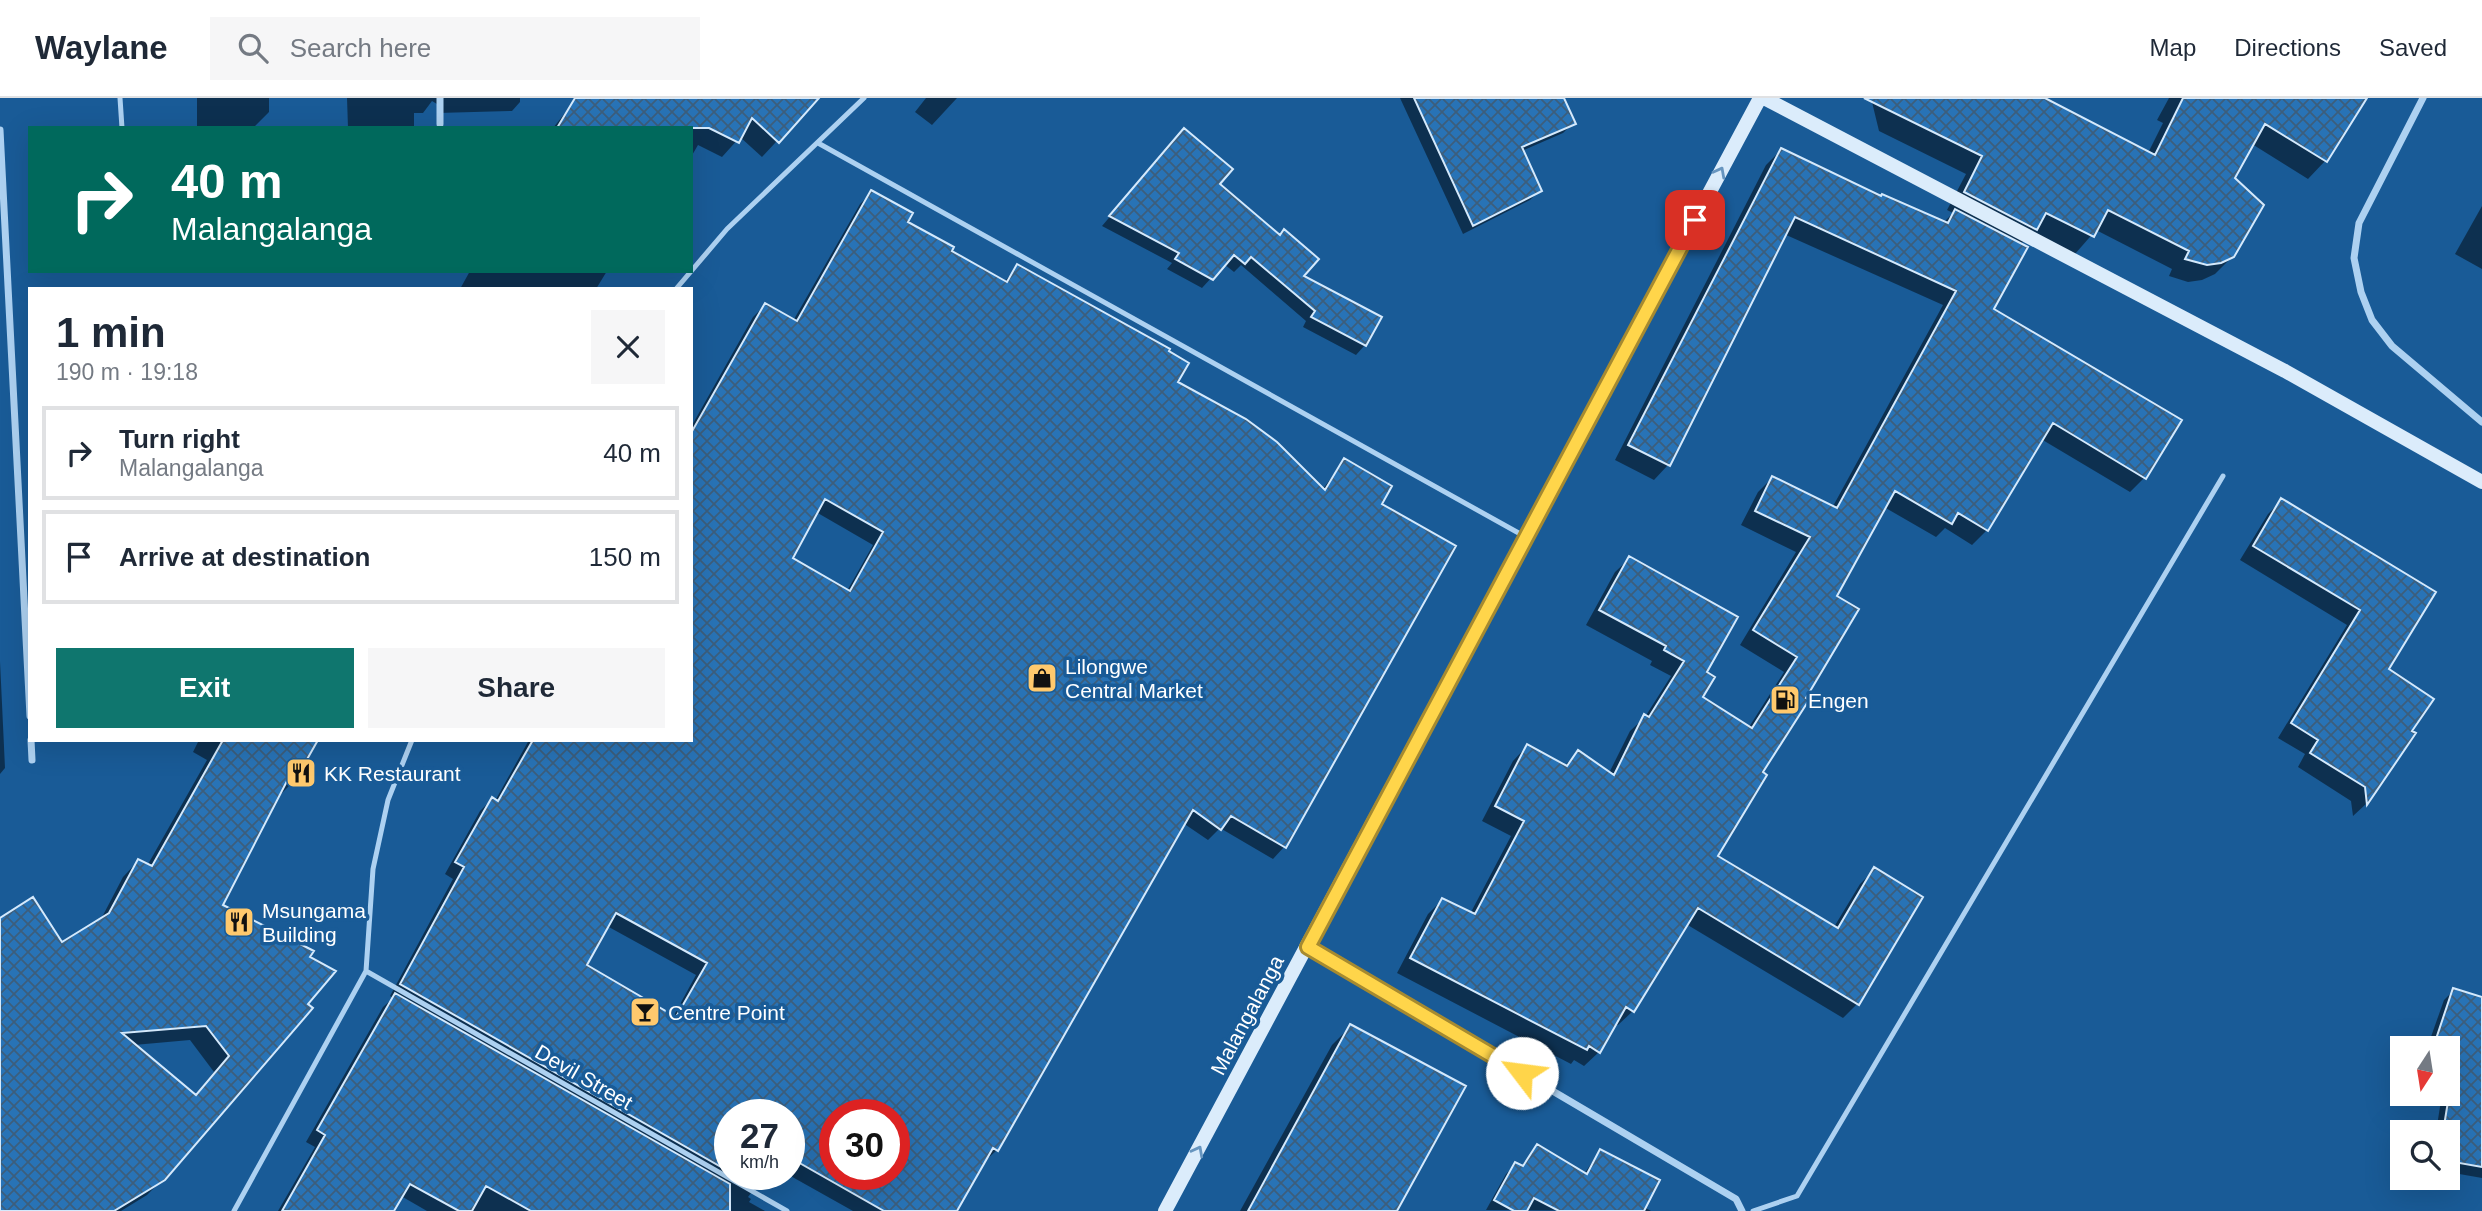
<!DOCTYPE html>
<meta charset="utf-8">
<style>
:root{--surface:#fff;--page:#f6f6f7;--text:#1f2937;--muted:#747a83;--line:#e0e1e3;--accent:#0f766e}
body{margin:0;font-family:Arial,sans-serif;background:var(--page);color:var(--text);height:100vh;display:flex;flex-direction:column;font-size:26px;white-space:nowrap}
*{box-sizing:border-box;margin:0}
p{font-size:23px;color:var(--muted)}
.icon{flex:none;width:38px;height:38px;fill:none;stroke:currentColor;stroke-width:2;stroke-linecap:round;stroke-linejoin:round}
.map{position:relative;flex:1;overflow:hidden}
.details{position:absolute;left:28px;top:189px;width:665px;height:455px;display:flex;flex-direction:column;background:var(--surface);border-radius:0px;box-shadow:0 7px 28px #0002}
.details>*{flex:none}
.guide{position:absolute;left:28px;top:28px;width:665px;height:147px;border-radius:0px;box-shadow:0 7px 28px #0002;background:#00695c;color:#fff;overflow:hidden}
.needle{width:46px;rotate:192deg}
.tools{position:absolute;left:2390px;top:938px;display:grid;gap:14px}
.tools a{display:grid;place-items:center;width:70px;height:70px;border-radius:0px;background:var(--surface);box-shadow:0 7px 28px #0002;font-size:35px}
.speed{position:absolute;left:714px;top:1001px;display:flex;gap:14px;font-size:35px;font-weight:700;text-align:center}
.speed>*{display:grid;place-content:center;width:91px;height:91px;border-radius:50%;background:var(--surface);box-shadow:0 7px 28px #0002;line-height:1}
.speed small{font-size:18px;font-weight:400}
.speed .limit{border:10px solid #d22;background:#fff;color:#111}
.pin{position:absolute;display:grid;place-items:center;width:60px;height:60px;color:#fff;margin:-30px;border-radius:14px;box-shadow:0 4px 10px #0006}
.me{position:absolute;width:77px;margin:-38px;rotate:300deg;stroke-linejoin:round;filter:drop-shadow(0 0 5px #0008)}
.turn{display:flex;align-items:center;gap:24px;height:147px;padding:0 28px;font-size:32px}
.turn .icon{width:91px;height:91px;stroke-width:2.5}
.turn b{display:block;font-size:49px;line-height:60px}
.round{display:grid;place-items:center;flex:none;width:74px;height:74px;border-radius:0px;background:var(--page)}
.head{display:flex;align-items:center;justify-content:space-between;height:119px;padding:0 28px}
h1{font-size:42px;font-weight:700;line-height:52px}
.button{display:flex;gap:14px;margin-top:auto;padding:14px 28px}
.button a{flex:1;height:80px;border-radius:0px;background:var(--accent);color:#fff;font-size:28px;font-weight:700;line-height:80px;text-align:center}
.button a+a{background:var(--page);color:var(--text)}
ul{padding:0;list-style:none}
li{display:flex;align-items:center;gap:21px;height:94px;margin:0 14px 10px;padding:0 14px;border:4px solid var(--line);border-radius:0px}
li div{flex:1}
li b{display:block;font-size:26px}
li em{font-style:normal}
header{display:flex;align-items:center;gap:42px;box-sizing:border-box;height:98px;padding:0 35px;background:var(--surface);border-bottom:2px solid var(--line)}
header strong{font-size:33px}
nav{display:flex;gap:38px;margin-inline-start:auto;font-size:24px}
.search{width:490px;height:63px;background:var(--page);display:flex;align-items:center;gap:18px;box-sizing:border-box;padding:0 24px;border-radius:0px;color:var(--muted);font-size:26px}
.map>svg:first-child{display:block}
.shadow{fill:#0007;fill-rule:evenodd}
.building{fill:url(#building-cross-hatch);stroke:#d4e9fc;stroke-width:2;fill-rule:evenodd}
.lines{fill:none;stroke-linecap:round;stroke-linejoin:round}
.lane{stroke:#add1f1;stroke-width:5}
.street{stroke:#add1f1;stroke-width:7}
.secondary{stroke:#dbecfb;stroke-width:14}
.oneway{stroke:#6795bf}
.route-casing{stroke:#a68a30;stroke-width:18}
.route{stroke:#ffd54a;stroke-width:12}
.labels{text-anchor:middle;dominant-baseline:central;stroke-width:7;stroke-linejoin:round;paint-order:stroke}
.poi-label{font-size:21px;fill:#fff;stroke:#195b97;text-anchor:start}
.street-label{font-size:21px;fill:#fff;stroke:#195b97}
</style>
<header>
<strong>Waylane</strong>
<div class="search"><svg class="icon" aria-label="search" viewBox="0 0 24 24"><circle cx="10" cy="10" r="6"/><path d="M15 15l6 6"/></svg>Search here</div>
<nav><a>Map</a><a>Directions</a><a>Saved</a></nav>
</header>
<div class="map">
<svg width="2482" height="1113" viewBox="0 0 2482 1113">
<defs>
<pattern id="building-cross-hatch" width="8" height="8" patternUnits="userSpaceOnUse" patternTransform="scale(1.75)"><rect width="8" height="8" fill="#2873b6"/><path d="M0 0l8 8M0 8l8-8" fill="none" stroke="#3c5e7c"/></pattern>
</defs>
<rect width="100%" height="100%" fill="#195b97"/>
<path class="shadow" d="M 197,0 L 269,0 L 269,14 L 254,29 L 197,28 Z
M 347,0 L 520,0 L 520,4 L 512,13 L 438,15 L 437,6 L 432,3 L 423,15 L 414,15 L 414,30 L 348,30 Z
M 577,0 L 817,0 L 762,59 L 740,39 L 722,59 L 698,47 L 691,59 L 691,30 L 553,30 Z
M 926,0 L 957,0 L 932,27 L 915,14 Z
M 1400,0 L 1562,0 L 1573,25 L 1563,35 L 1522,53 L 1540,92 L 1530,102 L 1463,136 Z
M 1871,0 L 2041,0 L 2148,55 L 2163,25 L 2157,22 L 2169,0 L 2365,0 L 2325,63 L 2308,81 L 2252,46 L 2233,80 L 2233,158 L 2215,176 L 2202,182 L 2188,184 L 2169,178 L 2172,171 L 2096,132 L 2075,156 L 2032,134 L 2020,147 L 1992,211 L 2144,380 L 2130,394 L 2041,341 L 1987,432 L 1972,447 L 1945,430 L 1936,439 L 1884,409 L 1835,499 L 1760,675 L 1716,759 L 1834,829 L 1860,786 L 1875,771 L 1857,906 L 1843,920 L 1686,826 L 1633,913 L 1618,927 L 1615,926 L 1599,954 L 1584,968 L 1574,962 L 1571,966 L 1397,875 L 1428,816 L 1442,802 L 1470,816 L 1511,738 L 1482,723 L 1513,663 L 1527,648 L 1564,668 L 1579,654 L 1609,675 L 1630,633 L 1645,619 L 1671,578 L 1650,567 L 1652,563 L 1586,527 L 1615,474 L 1630,460 L 1705,575 L 1700,600 L 1749,629 L 1784,574 L 1740,547 L 1796,454 L 1741,427 L 1758,394 L 1772,380 L 1832,410 L 1943,207 L 1784,136 L 1668,367 L 1654,382 L 1615,362 L 1766,67 L 1781,52 L 1880,100 L 1943,125 L 1953,115 L 1947,112 L 1966,76 L 1879,33 Z
M 1175,42 L 1365,247 L 1356,257 L 1303,229 L 1306,223 L 1241,167 L 1234,174 L 1224,166 L 1202,190 L 1167,171 L 1172,165 L 1102,128 Z
M 872,94 L 905,125 L 1004,184 L 1018,169 L 1322,392 L 1344,363 L 1379,407 L 1284,749 L 1273,761 L 1220,730 L 1208,742 L 1183,725 L 997,1052 L 985,1063 L 955,1113 L 853,1113 L 787,1076 L 789,1017 L 730,1017 L 730,1076 L 765,1076 L 748,1099 L 751,1101 L 749,1104 L 765,1113 L 427,1113 L 401,1098 L 392,1113 L 278,1113 L 315,1049 L 306,1044 L 383,909 L 393,900 L 390,898 L 453,781 L 445,776 L 480,713 L 492,701 L 495,703 L 529,642 L 691,642 L 691,329 L 753,219 L 765,207 L 793,223 L 860,106 ZM 816,414 L 873,447 L 847,493 L 791,461 ZM 607,828 L 696,877 L 673,919 L 584,868 ZM 835,1017 L 894,1017 L 894,1076 L 835,1076 Z
M 2482,108 L 2482,171 L 2455,156 Z
M 470,173 L 607,173 L 596,191 L 460,191 Z
M 2281,403 L 2434,494 L 2387,572 L 2410,633 L 2413,636 L 2366,706 L 2353,718 L 2351,703 L 2298,669 L 2305,656 L 2278,640 L 2347,527 L 2240,462 L 2268,416 Z
M 0,563 L 5,670 L 0,676 Z
M 199,642 L 315,642 L 292,685 L 276,701 L 221,808 L 312,854 L 163,1081 L 147,1097 L 121,1113 L 0,1113 L 0,822 L 61,846 L 100,823 L 123,779 L 138,763 L 147,768 L 207,662 L 193,654 ZM 190,942 L 214,974 L 194,998 L 134,947 Z
M 2454,892 L 2482,902 L 2482,1080 L 2448,1074 L 2448,1034 L 2436,1034 L 2442,996 L 2448,996 L 2448,950 L 2427,950 L 2444,902 Z
M 1351,928 L 1395,1113 L 1240,1113 L 1332,947 Z
M 1537,1048 L 1584,1076 L 1600,1053 L 1644,1109 L 1651,1113 L 1486,1112 L 1506,1076 L 1516,1066 L 1521,1069 Z"/>
<path class="building" d="M 575,0 L 819,0 L 779,45 L 752,20 L 739,45 L 709,30 L 557,30 Z
M 1414,0 L 1564,0 L 1576,26 L 1522,49 L 1542,93 L 1473,128 Z
M 1864,0 L 2045,0 L 2155,57 L 2183,0 L 2367,0 L 2327,64 L 2265,26 L 2235,80 L 2264,107 L 2234,159 L 2221,165 L 2207,167 L 2185,161 L 2189,153 L 2108,112 L 2094,139 L 2046,115 L 2037,132 L 1964,94 L 1982,58 Z
M 1184,30 L 1233,71 L 1220,86 L 1280,137 L 1284,131 L 1319,161 L 1304,178 L 1382,219 L 1366,248 L 1311,219 L 1315,213 L 1251,159 L 1245,166 L 1234,157 L 1213,182 L 1175,161 L 1179,155 L 1109,118 Z
M 1781,50 L 1881,98 L 1882,96 L 1948,125 L 1955,111 L 2028,149 L 1994,211 L 2182,322 L 2146,381 L 2053,325 L 1988,433 L 1958,415 L 1952,426 L 1895,393 L 1837,498 L 1859,511 L 1806,600 L 1809,602 L 1763,674 L 1767,677 L 1718,758 L 1838,830 L 1874,769 L 1923,799 L 1859,907 L 1698,810 L 1634,914 L 1626,909 L 1600,955 L 1589,948 L 1587,952 L 1410,860 L 1442,800 L 1475,816 L 1524,723 L 1495,708 L 1527,646 L 1567,668 L 1578,652 L 1614,677 L 1644,616 L 1649,619 L 1684,563 L 1664,552 L 1666,548 L 1599,512 L 1629,458 L 1738,519 L 1707,574 L 1715,579 L 1703,599 L 1752,630 L 1797,559 L 1753,532 L 1810,439 L 1755,413 L 1772,378 L 1837,410 L 1956,193 L 1795,119 L 1670,368 L 1628,347 Z
M 871,92 L 913,115 L 908,124 L 954,149 L 952,153 L 1007,184 L 1017,166 L 1170,251 L 1169,253 L 1189,265 L 1178,284 L 1246,321 L 1277,344 L 1325,392 L 1344,360 L 1392,388 L 1382,406 L 1456,448 L 1286,750 L 1231,718 L 1221,732 L 1193,712 L 998,1053 L 993,1050 L 957,1113 L 884,1113 L 789,1059 L 789,1017 L 730,1017 L 730,1074 L 400,886 L 464,769 L 455,764 L 492,699 L 498,703 L 533,642 L 691,642 L 691,335 L 765,205 L 797,223 ZM 825,401 L 883,434 L 850,493 L 793,460 ZM 616,815 L 707,865 L 676,919 L 587,867 ZM 835,1017 L 894,1017 L 894,1076 L 835,1076 Z
M 2281,400 L 2436,494 L 2389,571 L 2434,601 L 2412,633 L 2416,635 L 2367,707 L 2365,689 L 2310,655 L 2318,642 L 2291,625 L 2360,512 L 2253,448 Z
M 223,642 L 318,642 L 293,686 L 287,683 L 223,807 L 314,853 L 310,859 L 336,873 L 308,906 L 313,910 L 165,1082 L 114,1113 L 0,1113 L 0,820 L 33,799 L 62,844 L 109,815 L 138,761 L 152,768 ZM 206,928 L 229,958 L 196,997 L 122,935 Z
M 2453,890 L 2482,899 L 2482,1069 L 2448,1063 L 2448,1034 L 2443,1034 L 2452,979 L 2448,977 L 2448,950 L 2433,950 Z
M 395,895 L 730,1086 L 730,1113 L 531,1113 L 486,1088 L 472,1113 L 459,1113 L 410,1086 L 394,1113 L 282,1113 L 325,1037 L 317,1032 Z
M 1350,926 L 1466,988 L 1397,1113 L 1248,1113 Z
M 1537,1046 L 1587,1076 L 1600,1051 L 1660,1082 L 1644,1113 L 1559,1113 L 1534,1100 L 1527,1113 L 1514,1113 L 1494,1102 L 1515,1064 L 1523,1068 Z"/>
<g class="lines">
<path class="lane" d="M 120,0 L 122,30
M 818,45 L 1524,438
M 676,191 L 727,131 L 864,0
M 366,873 L 787,1113
M 234,1113 L 366,873 L 373,771 L 388,702 L 412,642
M 1753,1113 L 1797,1098 L 2223,378"/>
<path class="street" d="M 440,0 L 440,26
M 2423,0 L 2359,125 L 2354,160 L 2361,194 L 2372,222 L 2392,248 L 2482,324
M 0,32 L 30,618
M 31,642 L 32,662
M 1308,849 L 1736,1101 L 1742,1113"/>
<path class="secondary" d="M 1764,0 L 2285,273 L 2482,384
M 1165,1113 L 1760,0"/>
</g>
<defs><path id="oneway-chevron" d="M-2-3.5L2.5 0L-2 3.5" fill="none" stroke-width="1.6" stroke-linecap="round" stroke-linejoin="round" transform="scale(1.75)"/></defs>
<g class="oneway">
<use href="#oneway-chevron" transform="translate(1720 74) rotate(-62)"/>
<use href="#oneway-chevron" transform="translate(1198 1053) rotate(-62)"/>
</g>
<g class="lines">
<g class="route-casing">
<path id="route" d="M 1522,975 L 1308,849 L 1695,122"/>
</g>
<use href="#route" class="route"/>
</g>
<defs>
<g id="shop-square" transform="scale(1.575)"><rect x="-9" y="-9" width="18" height="18" rx="4" fill="#ffc96d" stroke="#195b97"/><path d="M-5-2.5h2.3a2.7 3.5 0 0 1 5.4 0H5L5.5 6h-11ZM-1.5-2.5h3a1.5 2.3 0 0 0-3 0Z" fill="#111"/></g>
<g id="fuel-square" transform="scale(1.575)"><rect x="-9" y="-9" width="18" height="18" rx="4" fill="#ffc96d" stroke="#195b97"/><path d="M-5.5-6h7V0h2V4h1.3V-2.5L3-4.5l.8-.8L6-3V5H2.5V1h-1V6h-7ZM-4.2-4.7v3.2H.2V-4.7Z" fill="#111"/></g>
<g id="restaurant-square" transform="scale(1.575)"><rect x="-9" y="-9" width="18" height="18" rx="4" fill="#ffc96d" stroke="#195b97"/><path d="M-5-6h1v4h1v-4h1v4h1v-4h1v5L-1.5 .5V6h-2V.5L-5-1ZM5-6V6H3V1.5H1.5Q1.5-4 5-6Z" fill="#111"/></g>
<g id="bar-square" transform="scale(1.575)"><rect x="-9" y="-9" width="18" height="18" rx="4" fill="#ffc96d" stroke="#195b97"/><path d="M-6-5H6L.8 .8V4.5H3.5V6h-7V4.5H-.8V.8Z" fill="#111"/></g>
</defs>
<g fill-rule="evenodd">
<use href="#shop-square" x="1042" y="580"/>
<use href="#fuel-square" x="1785" y="602"/>
<use href="#restaurant-square" x="301" y="675"/>
<use href="#restaurant-square" x="239" y="824"/>
<use href="#bar-square" x="645" y="914"/>
</g>
<g class="labels">
<g class="poi-label">
<text x="1065" y="568">Lilongwe<tspan x="1065" dy="24">Central Market</tspan></text>
<text x="1808" y="602">Engen</text>
<text x="324" y="675">KK Restaurant</text>
<text x="262" y="812">Msungama<tspan x="262" dy="24">Building</tspan></text>
<text x="668" y="914">Centre Point</text>
</g>
<g class="street-label">
<text transform="translate(1247 917) rotate(-62)">Malangalanga</text>
<text transform="translate(584 979) rotate(30)">Devil Street</text>
</g>
</g>
</svg>
<div class="tools">
<a><svg class="needle" viewBox="-14 -14 28 28"><path d="M0-13l5 13h-10z" fill="#e53935"/><path d="M0 13l5-13h-10z" fill="#747a83"/></svg></a>
<a><svg class="icon" aria-label="search" viewBox="0 0 24 24"><circle cx="10" cy="10" r="6"/><path d="M15 15l6 6"/></svg></a>
</div>
<div class="speed"><div>27<small>km/h</small></div><div class="limit">30</div></div>
<div class="pin" style="left:1695px;top:122px;background:#d93025"><svg class="icon" aria-label="arrive" viewBox="0 0 24 24"><path d="M6 21V4h12l-3 4 3 4H6"/></svg></div>
<svg class="me" style="left:1522px;top:975px" viewBox="-20 -20 40 40"><circle r="19" fill="#fff"/><path d="M0-13L10 11 0 6-10 11z" fill="#ffd54a"/></svg>
<div class="guide">
<div class="turn"><svg class="icon" aria-label="right" viewBox="0 0 24 24"><path d="M7 20v-9h11M14 6l5 5-5 5"/></svg><div><b>40 m</b>Malangalanga</div></div>
</div>
<section class="details">
<div class="head"><div><h1>1 min</h1><p>190 m · 19:18</p></div><a class="round"><svg class="icon" aria-label="close" viewBox="0 0 24 24"><path d="M6 6l12 12M18 6L6 18"/></svg></a></div>
<ul>
<li><svg class="icon" aria-label="right" viewBox="0 0 24 24"><path d="M7 20v-9h11M14 6l5 5-5 5"/></svg><div><b>Turn right</b><p>Malangalanga</p></div><em>40 m</em></li>
<li><svg class="icon" aria-label="arrive" viewBox="0 0 24 24"><path d="M6 21V4h12l-3 4 3 4H6"/></svg><div><b>Arrive at destination</b></div><em>150 m</em></li>
</ul>
<div class="button"><a>Exit</a><a>Share</a></div>
</section>
</div>
